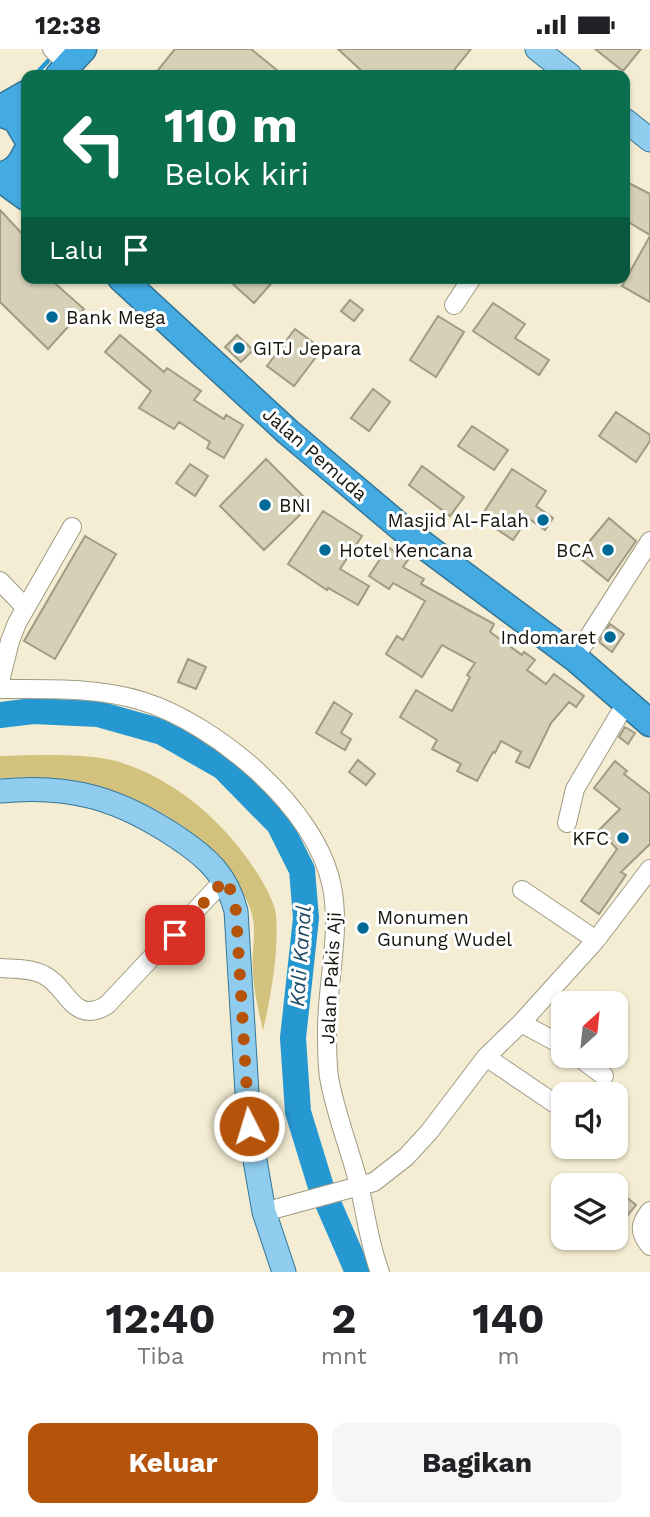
<!DOCTYPE html>
<html lang="id">
<style>
:root{--surface:#fff;--page:#f6f6f6;--text:#202124;--muted:#757577;--accent:#b45309}
body{margin:0;font-family:"Work Sans",sans-serif;background:var(--page);color:var(--text);height:100vh;display:flex;flex-direction:column;font-size:26px;white-space:nowrap}
*{box-sizing:border-box;margin:0}
p{font-size:23px;color:var(--muted)}
.icon{flex:none;width:38px;height:38px;fill:none;stroke:currentColor;stroke-width:2;stroke-linecap:round;stroke-linejoin:round}
.map{position:relative;height:1223px;overflow:hidden}
.details{display:flex;flex-direction:column;background:var(--surface);flex:1}
.details>*{flex:none}
.hud{position:absolute;left:21px;top:21px;width:609px;height:214px;border-radius:14px;box-shadow:0 2px 5px #0004;background:#0b6e4f;color:#fff;overflow:hidden}
.needle{width:46px;rotate:27deg}
.buttons{position:absolute;left:551px;top:942px;display:grid;gap:14px}
.buttons a{display:grid;place-items:center;width:77px;height:77px;border-radius:14px;background:var(--surface);box-shadow:0 2px 5px #0004;font-size:35px}
.pin{position:absolute;display:grid;place-items:center;width:60px;height:60px;color:#fff;margin:-30px;border-radius:14px;box-shadow:0 4px 10px #0006}
.me{position:absolute;width:77px;margin:-38px;rotate:355deg;stroke-linejoin:round;filter:drop-shadow(0 0 5px #0008)}
.turn{display:flex;align-items:center;gap:24px;height:147px;padding:0 28px;font-size:32px}
.turn .icon{width:91px;height:91px;stroke-width:2.5}
.turn b{display:block;font-size:49px;line-height:60px}
.then{display:flex;align-items:center;height:66px;padding:0 28px;background:#0003;gap:14px;font-size:26px}
.eta{display:flex;justify-content:space-evenly;align-items:center;height:119px;text-align:center}
.eta b{font-size:42px;font-weight:700;line-height:49px}
.action{display:flex;gap:14px;margin-top:auto;padding:14px 28px}
.action a{flex:1;height:80px;border-radius:14px;background:var(--accent);color:#fff;font-size:28px;font-weight:700;line-height:80px;text-align:center}
.action a+a{background:var(--page);color:var(--text)}
.status{display:flex;justify-content:space-between;align-items:center;height:49px;padding:0 35px;background:var(--surface);direction:ltr}
.status svg{height:19px;fill:currentColor}
.map>svg:first-child{display:block}
.green{fill:#d3c27d}
.lines{fill:none;stroke-linecap:round;stroke-linejoin:round}
.stream{stroke:#2698d1;stroke-width:4.5}
.river{stroke:#2698d1;stroke-width:26}
.building{fill:#d6d0b7;stroke:#a19b83;stroke-width:2}
.minor-casing{stroke:#a09b83;stroke-width:20}
.major-casing{stroke:#347697;stroke-width:25}
.highway-casing{stroke:#347697;stroke-width:29}
.minor{stroke:#fff;stroke-width:18}
.major{stroke:#8fccee;stroke-width:23}
.highway{stroke:#44aae2;stroke-width:26}
.route{stroke:#b45309;stroke-width:12;stroke-dasharray:0 21.6}
.poi-dot{fill:#006a97;stroke:#fff;stroke-width:2.5}
.labels{text-anchor:middle;dominant-baseline:central;stroke-width:6;stroke-linejoin:round;paint-order:stroke}
.poi-label{font-size:19px;fill:#17150c;stroke:#fff;text-anchor:start}
.street-label{font-size:19px;fill:#17150c;stroke:#fff}
.water-label{font-size:21px;font-style:italic;fill:#204b64;stroke:#fff}
</style>
<div class="status"><b>12:38</b><svg viewBox="0 0 49 12"><path d="M0 12V9h3v3zM5 12V6h3v6zM10 12V3h3v9zM15 12V0h3v12zM26 1h20v11H26zM47 4h2v5h-2z"/></svg></div>
<div class="map">
<svg width="650" height="1223" viewBox="0 0 650 1223">
<rect width="100%" height="100%" fill="#f4edd3"/>
<path class="green" d="M 0,707 C 32,706 81,704 112,711 C 174,727 230,777 262,832 C 267,841 275,855 276,866 C 279,903 271,946 263,982 C 259,963 254,944 253,924 C 251,906 256,888 253,870 C 250,853 239,836 229,823 C 177,752 85,724 0,729 Z"/>
<g class="lines">
<path class="stream" d="M 35,26 L 48,12"/>
<path class="river" d="M 0,666 L 33,662 L 98,665 L 162,683 L 223,718 L 279,775 L 302,821 L 306,869 L 293,989 L 298,1063 L 321,1138 L 358,1223"/>
</g>
<path class="building" d="M 175,0 L 251,0 L 283,26 L 154,26 Z
M 338,0 L 471,0 L 450,26 L 366,26 Z
M 595,0 L 641,0 L 623,22 Z
M 625,132 L 650,145 L 650,186 L 625,171 Z
M 0,161 L 26,189 L 26,229 L 49,229 L 84,260 L 48,300 L 0,253 Z
M 650,187 L 650,253 L 622,237 Z
M 226,229 L 276,229 L 254,254 Z
M 350,251 L 363,261 L 354,272 L 341,262 Z
M 493,254 L 525,275 L 515,289 L 549,311 L 539,326 L 473,282 Z
M 438,267 L 464,283 L 436,328 L 410,311 Z
M 295,280 L 322,300 L 294,337 L 267,317 Z
M 120,286 L 164,323 L 167,319 L 201,342 L 194,351 L 224,370 L 226,366 L 243,376 L 224,409 L 207,399 L 210,393 L 179,373 L 174,380 L 139,359 L 151,342 L 105,303 Z
M 237,286 L 253,301 L 241,313 L 225,298 Z
M 373,340 L 390,353 L 369,382 L 351,369 Z
M 616,363 L 650,386 L 650,392 L 636,413 L 599,387 Z
M 472,377 L 508,401 L 494,421 L 458,397 Z
M 266,410 L 311,455 L 264,501 L 220,457 Z
M 190,415 L 208,427 L 195,447 L 176,434 Z
M 422,417 L 464,448 L 450,467 L 409,436 Z
M 512,420 L 546,442 L 536,457 L 553,469 L 545,481 L 528,469 L 513,491 L 480,469 Z
M 323,462 L 362,487 L 340,520 L 369,537 L 358,556 L 328,539 L 327,541 L 288,515 Z
M 609,469 L 636,492 L 608,532 L 577,507 Z
M 85,487 L 116,505 L 55,610 L 24,592 Z
M 388,498 L 408,511 L 403,518 L 424,530 L 421,535 L 494,575 L 490,583 L 522,606 L 524,603 L 535,611 L 527,621 L 546,635 L 554,625 L 584,647 L 576,658 L 569,653 L 551,674 L 529,719 L 516,713 L 521,703 L 501,692 L 495,704 L 493,703 L 477,732 L 457,722 L 461,715 L 432,700 L 437,691 L 400,668 L 416,641 L 452,662 L 470,628 L 467,626 L 475,614 L 442,596 L 422,628 L 386,605 L 397,587 L 403,591 L 425,552 L 393,534 L 389,540 L 369,527 Z
M 610,575 L 624,585 L 612,603 L 599,593 Z
M 188,610 L 206,618 L 196,640 L 178,633 Z
M 334,653 L 352,665 L 341,684 L 351,690 L 345,701 L 316,684 Z
M 625,678 L 635,684 L 628,695 L 619,688 Z
M 358,711 L 375,725 L 366,736 L 349,723 Z
M 615,712 L 627,722 L 624,725 L 650,745 L 650,795 L 621,823 L 626,826 L 599,865 L 581,852 L 617,800 L 599,781 L 620,760 L 594,739 Z
M 616,1140 L 636,1156 L 616,1181 Z"/>
<g class="lines">
<g class="minor-casing">
<path id="minor" d="M 52,0 L 68,16
M 454,256 L 472,229
M 0,532 L 25,558
M 575,609 L 650,492
M 0,632 L 10,592 L 17,574 L 72,478
M 0,640 C 46,640 97,638 142,652 C 216,675 317,759 332,838 C 341,885 327,933 327,981 C 327,996 327,1013 329,1028 C 335,1064 350,1100 359,1136 C 366,1165 369,1195 380,1223
M 567,774 L 575,740 L 626,654
M 522,841 L 596,891
M 0,919 C 14,920 31,919 44,926 C 68,938 73,977 107,956 L 225,830
M 521,974 L 564,997
M 576,1006 L 604,1027
M 486,1008 L 554,1054
M 650,1162 C 639,1175 639,1184 650,1197
M 264,1163 L 374,1133 L 406,1108 L 429,1083 L 486,1008 L 521,974 L 596,891 L 650,820"/>
</g>
<g class="major-casing">
<path id="major" d="M 537,0 L 570,26
M 625,71 L 650,91
M 0,742 C 71,735 120,750 178,789 C 208,809 227,827 236,862 L 249,1077 L 264,1163 L 284,1223"/>
</g>
<g class="highway-casing">
<path id="highway" d="M 59,26 L 83,0
M 0,60 L 26,45
M 0,64 L 16,70 L 26,87
M 0,127 C 14,123 20,117 26,104
M 0,129 L 26,148
M 121,229 L 288,383 L 410,486 L 575,609 L 650,674"/>
</g>
<use href="#minor" class="minor"/>
<use href="#major" class="major"/>
<use href="#highway" class="highway"/>
</g>
<g class="lines">
<path class="route" d="M 175,886 L 225,830 L 232,844 L 236,862 L 249,1077"/>
</g>
<g class="poi-dot">
<circle cx="52" cy="268" r="7"/>
<circle cx="239" cy="299" r="7"/>
<circle cx="265" cy="456" r="7"/>
<circle cx="543" cy="471" r="7"/>
<circle cx="325" cy="501" r="7"/>
<circle cx="608" cy="501" r="7"/>
<circle cx="610" cy="588" r="7"/>
<circle cx="623" cy="789" r="7"/>
<circle cx="363" cy="879" r="7"/>
</g>
<g class="labels">
<g class="poi-label">
<text x="66" y="268">Bank Mega</text>
<text x="253" y="299">GITJ Jepara</text>
<text x="279" y="456">BNI</text>
<text x="529" y="471" text-anchor="end">Masjid Al-Falah</text>
<text x="339" y="501">Hotel Kencana</text>
<text x="594" y="501" text-anchor="end">BCA</text>
<text x="596" y="588" text-anchor="end">Indomaret</text>
<text x="609" y="789" text-anchor="end">KFC</text>
<text x="377" y="868">Monumen<tspan x="377" dy="22">Gunung Wudel</tspan></text>
</g>
<g class="street-label">
<text transform="translate(315 405) rotate(41)">Jalan Pemuda</text>
<text transform="translate(331 929) rotate(-87)">Jalan Pakis Aji</text>
</g>
<g class="water-label">
<text transform="translate(300 907) rotate(-86)">Kali Kanal</text>
</g>
</g>
</svg>
<div class="buttons">
<a><svg class="needle" viewBox="-14 -14 28 28"><path d="M0-13l5 13h-10z" fill="#e53935"/><path d="M0 13l5-13h-10z" fill="#757577"/></svg></a>
<a><svg class="icon" aria-label="sound" viewBox="0 0 24 24"><path d="M4 9h4l5-4v14l-5-4H4zM17 9q2 3 0 6"/></svg></a>
<a><svg class="icon" aria-label="layers" viewBox="0 0 24 24"><path d="M12 4l9 5-9 5-9-5zM3 14l9 5 9-5"/></svg></a>
</div>
<div class="pin" style="left:175px;top:886px;background:#d93025"><svg class="icon" aria-label="arrive" viewBox="0 0 24 24"><path d="M6 21V4h12l-3 4 3 4H6"/></svg></div>
<svg class="me" style="left:249px;top:1077px" viewBox="-20 -20 40 40"><circle r="17" fill="#b45309" stroke="#fff" stroke-width="3"/><path d="M0-11L8 9 0 5-8 9z" fill="#fff"/></svg>
<div class="hud">
<div class="turn"><svg class="icon" aria-label="left" viewBox="0 0 24 24"><path d="M17 20v-9H6M10 6l-5 5 5 5"/></svg><div><b>110 m</b>Belok kiri</div></div>
<div class="then">Lalu<svg class="icon" aria-label="arrive" viewBox="0 0 24 24"><path d="M6 21V4h12l-3 4 3 4H6"/></svg></div>
</div>
</div>
<section class="details">
<div class="eta">
<div><b>12:40</b><p>Tiba</p></div>
<div><b>2</b><p>mnt</p></div>
<div><b>140</b><p>m</p></div>
</div>
<div class="action"><a>Keluar</a><a>Bagikan</a></div>
</section>
